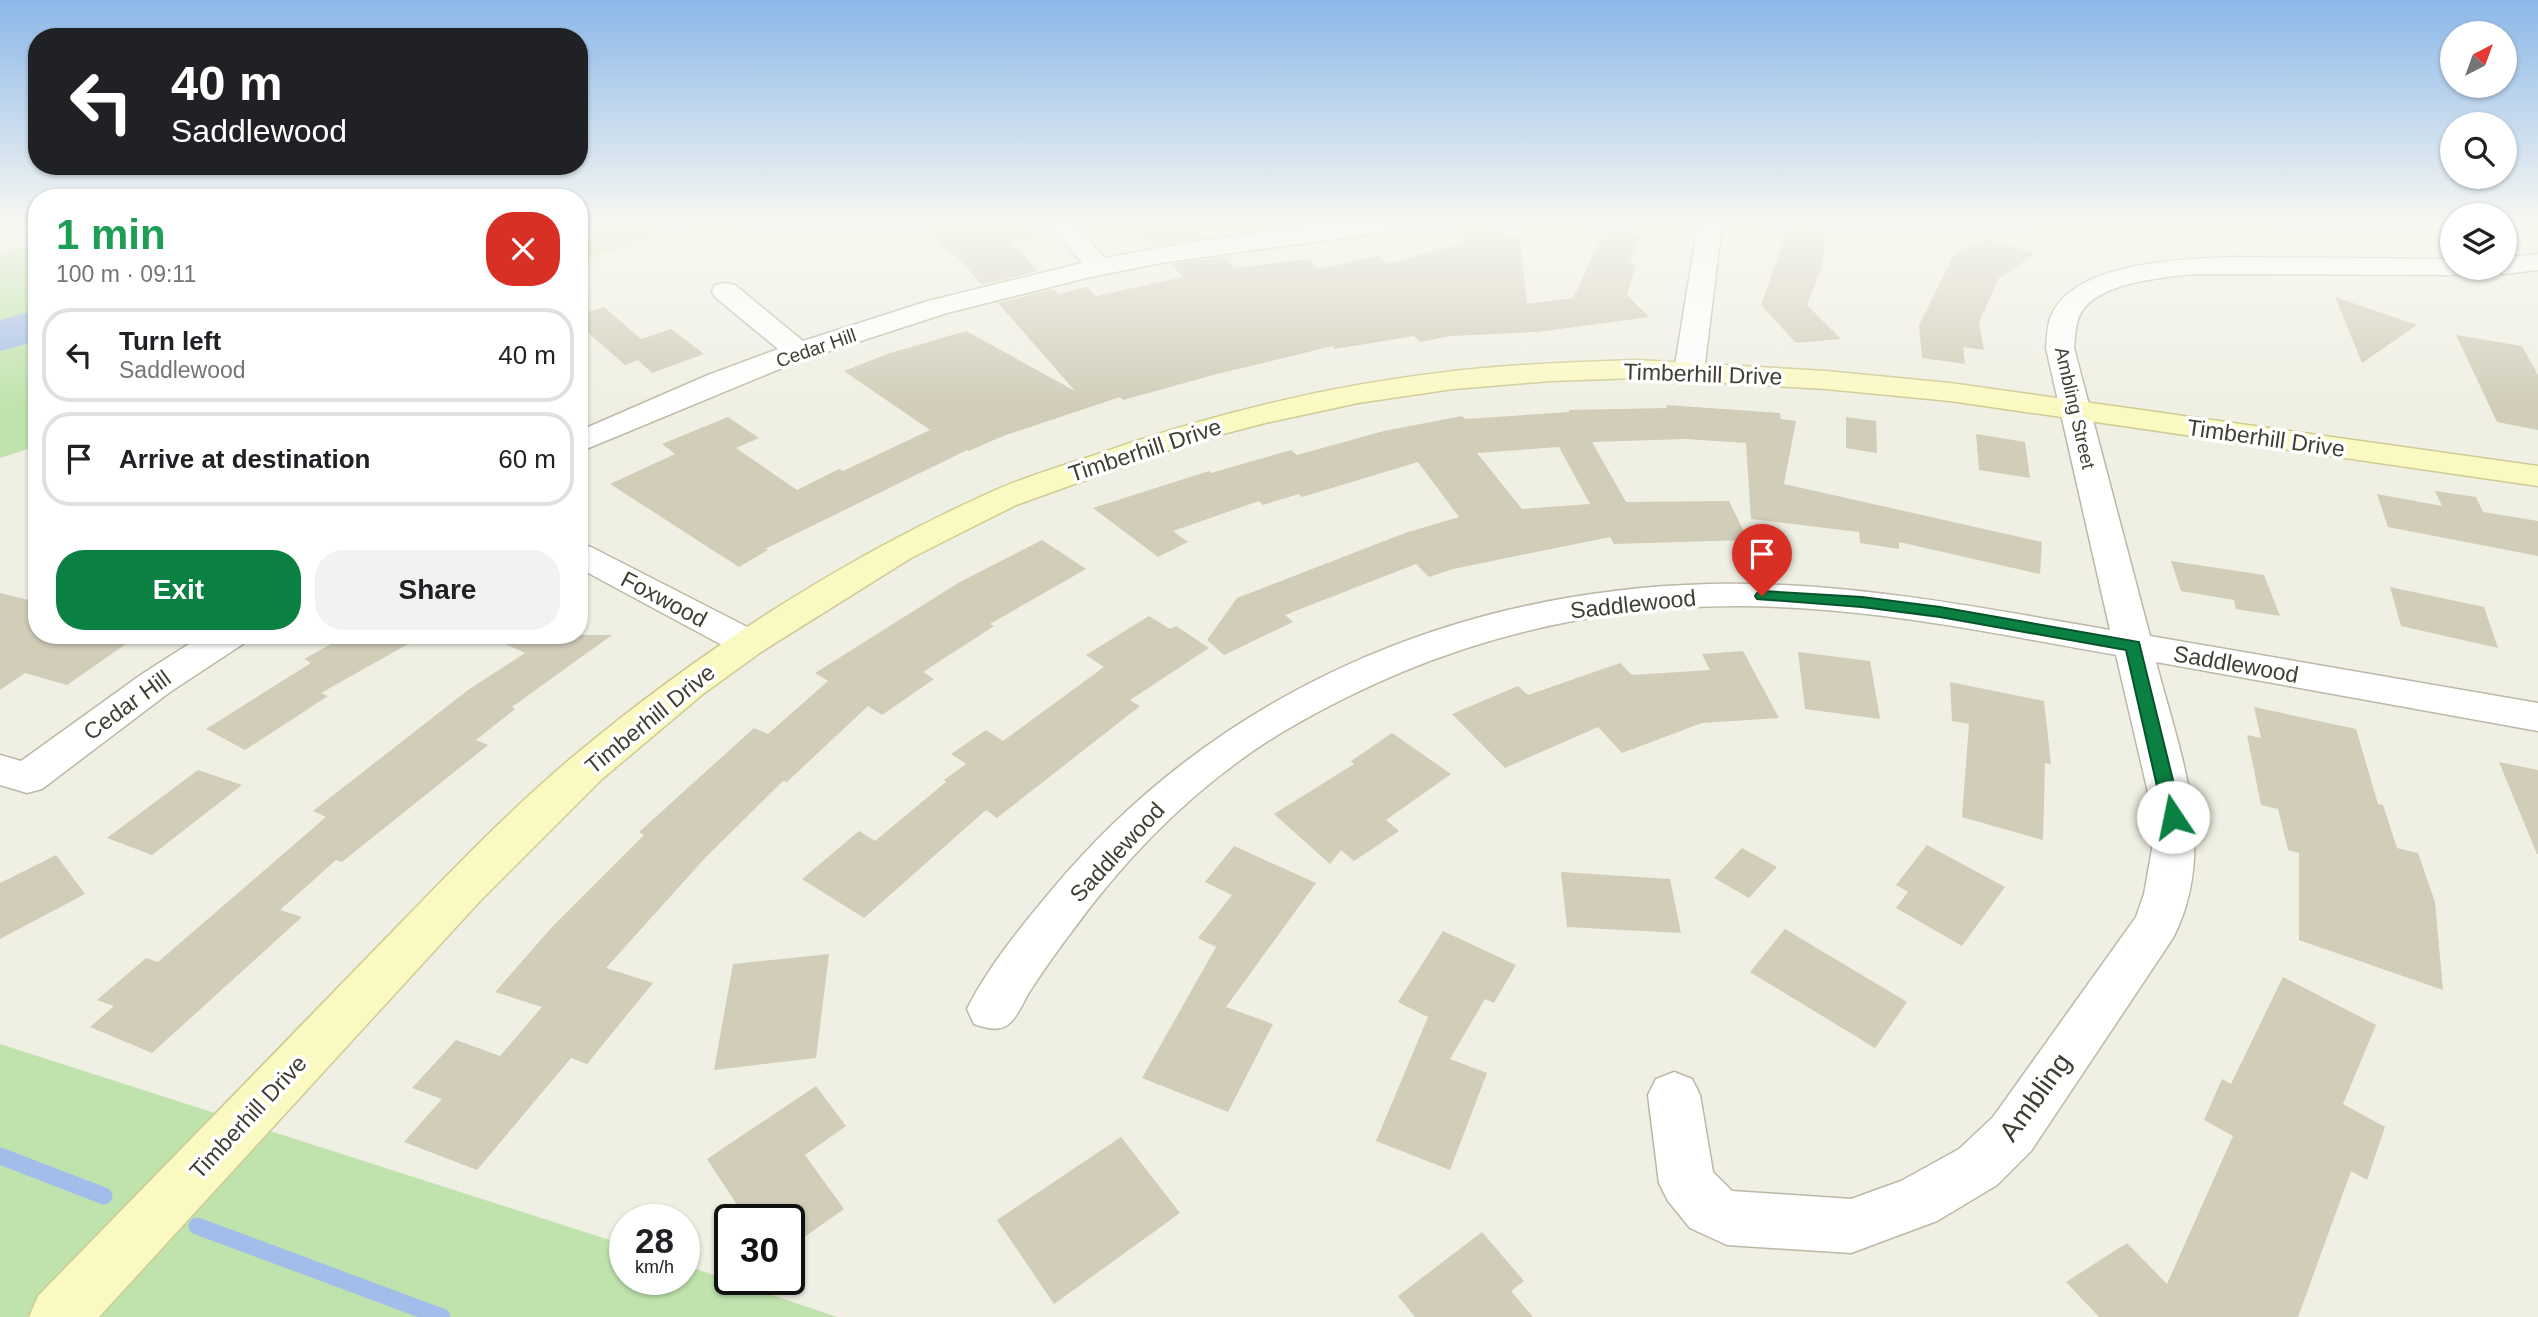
<!DOCTYPE html>
<meta charset="utf-8">
<style>
:root{--surface:#fff;--page:#f2f2f2;--text:#202124;--muted:#757577;--line:#e0e0e0;--accent:#0b8043}
body{margin:0;font-family:Arial,sans-serif;background:var(--page);color:var(--text);height:100vh;display:flex;flex-direction:column;font-size:26px;white-space:nowrap}
*{box-sizing:border-box;margin:0}
p{font-size:23px;color:var(--muted)}
.icon{flex:none;width:38px;height:38px;fill:none;stroke:currentColor;stroke-width:2;stroke-linecap:round;stroke-linejoin:round}
.map{position:relative;flex:1;overflow:hidden}
.sheet{position:absolute;left:28px;top:189px;width:560px;height:455px;display:flex;flex-direction:column;background:var(--surface);border-radius:28px;box-shadow:0 2px 5px #0004}
.sheet>*{flex:none}
.banner{position:absolute;left:28px;top:28px;width:560px;height:147px;border-radius:28px;box-shadow:0 2px 5px #0004;background:#202124;color:#fff;overflow:hidden}
.needle{width:46px;rotate:41deg}
.fabs{position:absolute;left:2440px;top:21px;display:grid;gap:14px}
.fabs a{display:grid;place-items:center;width:77px;height:77px;border-radius:50%;background:var(--surface);box-shadow:0 2px 5px #0004;font-size:35px}
.speed{position:absolute;left:609px;top:1204px;display:flex;gap:14px;font-size:35px;font-weight:700;text-align:center}
.speed>*{display:grid;place-content:center;width:91px;height:91px;border-radius:50%;background:var(--surface);box-shadow:0 2px 5px #0004;line-height:1}
.speed small{font-size:18px;font-weight:400}
.speed .limit{border:4px solid #111;border-radius:10px;background:#fff;color:#111}
.pin{position:absolute;display:grid;place-items:center;width:60px;height:60px;color:#fff;margin:-72px -30px;border-radius:50% 50% 50% 0;rotate:-45deg;box-shadow:0 0 7px #0007}
.pin .icon{rotate:45deg}
.me{position:absolute;width:77px;margin:-38px;rotate:349deg;stroke-linejoin:round;filter:drop-shadow(0 0 5px #0008)}
.turn{display:flex;align-items:center;gap:24px;height:147px;padding:0 28px;font-size:32px}
.turn .icon{width:91px;height:91px;stroke-width:2.5}
.turn b{display:block;font-size:49px;line-height:60px}
.round{display:grid;place-items:center;flex:none;width:74px;height:74px;border-radius:28px;background:var(--page)}
.head{display:flex;align-items:center;justify-content:space-between;height:119px;padding:0 28px}
h1{font-size:42px;font-weight:600;line-height:52px;color:#1e9e55}
.primary-button{display:flex;gap:14px;margin-top:auto;padding:14px 28px}
.primary-button a{flex:1;height:80px;border-radius:28px;background:var(--accent);color:#fff;font-size:28px;font-weight:600;line-height:80px;text-align:center}
.primary-button a+a{background:var(--page);color:var(--text)}
ul{padding:0;list-style:none}
li{display:flex;align-items:center;gap:21px;height:94px;margin:0 14px 10px;padding:0 14px;border:4px solid var(--line);border-radius:28px}
li div{flex:1}
li b{display:block;font-size:26px}
li em{font-style:normal}
.map>svg:first-child{display:block}
.green{fill:#c0e3ad}
.lines{fill:none;stroke-linecap:round;stroke-linejoin:round}
.stream{stroke:#a2bdea;stroke-width:17}
.river{fill:#a2bdea;fill-rule:evenodd}
.building{fill:#d1cdb9;fill-rule:evenodd}
.street-casing{stroke:#bbb8a6;stroke-width:3}
.secondary-casing{stroke:#cecb95;stroke-width:3}
.street{fill:#fff;fill-rule:evenodd}
.secondary{fill:#fbf9c2;fill-rule:evenodd}
.route{fill:#0b8043;stroke:#07532c;stroke-width:2}
.labels{text-anchor:middle;dominant-baseline:central;stroke-width:7;stroke-linejoin:round;paint-order:stroke}
.far-street-label{font-size:19px;fill:#413f34;stroke:#fff}
.street-label{font-size:23px;fill:#413f34;stroke:#fff}
.near-street-label{font-size:28px;fill:#413f34;stroke:#fff}
</style>
<div class="map">
<svg width="2538" height="1317" viewBox="0 0 2538 1317">
<rect width="100%" height="100%" fill="#f0efe3"/>
<path class="green" d="M 579,224 L 688,224 L 579,262 Z
M 37,243 L 37,446 L 0,458 L 0,253 Z
M 0,1044 L 625,1245 L 625,1279 L 684,1279 L 684,1265 L 837,1317 L 0,1317 Z"/>
<g class="lines">
<path class="stream" d="M 0,1156 L 104,1196
M 197,1226 L 442,1317"/>
<path class="river" d="M 37,310 L 37,341 L 0,351 L 0,320 Z"/>
</g>
<path class="building" d="M 923,224 L 1030,224 L 1032,238 L 1011,242 L 1038,271 L 982,285 L 955,254 L 950,255 Z
M 1133,224 L 1192,224 L 1205,238 L 1154,246 Z
M 1464,224 L 1502,224 L 1502,234 L 1519,235 L 1527,304 L 1573,298 L 1606,229 L 1643,235 L 1630,263 L 1636,264 L 1627,295 L 1649,317 L 1537,332 L 1451,336 L 1420,342 L 1414,336 L 1335,349 L 1333,346 L 1217,374 L 1123,400 L 1120,397 L 1003,436 L 969,451 L 967,450 L 765,549 L 768,550 L 739,567 L 610,484 L 675,454 L 662,444 L 728,417 L 759,438 L 736,448 L 797,490 L 839,469 L 843,471 L 930,430 L 844,371 L 887,354 L 966,331 L 1075,391 L 998,303 L 1054,289 L 1058,294 L 1087,287 L 1096,296 L 1183,277 L 1171,264 L 1224,257 L 1235,268 L 1310,259 L 1317,269 L 1378,256 L 1388,264 L 1465,242 Z
M 1789,224 L 1825,224 L 1823,263 L 1807,305 L 1841,339 L 1796,343 L 1761,305 Z
M 1989,238 L 2035,254 L 1998,279 L 1979,323 L 1984,350 L 1963,347 L 1965,364 L 1922,358 L 1919,325 L 1954,255 L 1973,243 Z
M 2335,297 L 2417,325 L 2362,363 Z
M 604,307 L 641,339 L 671,329 L 704,354 L 652,373 L 638,360 L 625,365 L 579,325 L 579,315 Z
M 2456,335 L 2522,346 L 2538,375 L 2538,430 L 2497,422 Z
M 1666,405 L 1780,413 L 1781,419 L 1796,421 L 1784,484 L 2042,542 L 2040,574 L 1899,542 L 1899,549 L 1860,543 L 1859,532 L 1751,519 L 1746,443 L 1686,439 L 1592,442 L 1626,502 L 1729,501 L 1748,540 L 1614,544 L 1610,537 L 1453,569 L 1429,577 L 1416,564 L 1285,615 L 1293,622 L 1224,655 L 1207,640 L 1237,598 L 1405,533 L 1459,517 L 1418,462 L 1302,497 L 1299,494 L 1263,505 L 1259,501 L 1173,531 L 1188,542 L 1158,557 L 1093,508 L 1209,471 L 1211,473 L 1291,450 L 1297,455 L 1384,431 L 1462,416 L 1465,419 L 1569,412 L 1569,410 L 1667,408 ZM 1559,447 L 1590,504 L 1522,509 L 1477,453 Z
M 1846,417 L 1876,421 L 1877,453 L 1846,448 Z
M 1976,434 L 2025,442 L 2030,478 L 1979,470 Z
M 2435,491 L 2476,497 L 2483,512 L 2538,521 L 2538,556 L 2388,527 L 2377,494 L 2442,506 Z
M 1042,540 L 1086,569 L 990,624 L 994,626 L 923,672 L 934,679 L 882,715 L 868,706 L 787,782 L 783,781 L 706,857 L 606,968 L 653,983 L 587,1064 L 571,1058 L 477,1170 L 404,1142 L 442,1099 L 412,1088 L 456,1040 L 500,1056 L 542,1007 L 495,992 L 552,927 L 644,835 L 639,832 L 754,728 L 768,734 L 828,681 L 815,673 L 958,583 Z
M 2171,561 L 2264,575 L 2280,616 L 2236,609 L 2234,600 L 2181,591 Z
M 2390,587 L 2484,607 L 2498,648 L 2401,626 Z
M 0,593 L 37,602 L 37,635 L 139,635 L 67,685 L 25,673 L 0,690 Z
M 1149,616 L 1170,629 L 1176,626 L 1209,648 L 1130,700 L 1140,706 L 997,818 L 986,810 L 864,918 L 802,879 L 859,831 L 875,841 L 946,782 L 944,780 L 966,764 L 951,754 L 986,730 L 1003,741 L 1104,667 L 1086,655 Z
M 348,635 L 424,635 L 321,693 L 328,696 L 245,750 L 206,729 L 311,663 L 304,659 Z
M 485,635 L 612,635 L 512,707 L 515,709 L 476,740 L 488,745 L 342,862 L 336,860 L 280,910 L 302,917 L 152,1053 L 90,1027 L 114,1006 L 97,1000 L 146,958 L 158,962 L 326,817 L 313,811 L 468,690 L 525,653 Z
M 1743,651 L 1779,718 L 1702,723 L 1622,753 L 1598,727 L 1505,768 L 1452,714 L 1518,686 L 1528,695 L 1620,663 L 1632,675 L 1710,670 L 1702,654 Z
M 1798,652 L 1870,661 L 1880,719 L 1805,709 Z
M 1950,682 L 2044,701 L 2051,764 L 2045,763 L 2043,840 L 1962,817 L 1969,724 L 1952,721 Z
M 2254,707 L 2356,729 L 2378,804 L 2383,805 L 2397,848 L 2418,853 L 2435,902 L 2443,990 L 2299,940 L 2299,853 L 2288,850 L 2278,809 L 2261,805 L 2247,735 L 2261,738 Z
M 1392,733 L 1451,774 L 1386,820 L 1399,831 L 1354,861 L 1341,850 L 1330,864 L 1274,814 L 1354,764 L 1351,761 Z
M 2499,762 L 2538,770 L 2538,854 L 2537,854 Z
M 198,770 L 242,785 L 152,855 L 107,838 Z
M 1927,845 L 2005,887 L 1962,946 L 1896,908 L 1908,892 L 1896,885 Z
M 1234,846 L 1316,883 L 1226,1007 L 1273,1024 L 1228,1112 L 1142,1078 L 1216,947 L 1198,938 L 1232,895 L 1205,882 Z
M 1742,848 L 1777,867 L 1749,898 L 1714,878 Z
M 56,855 L 85,894 L 0,939 L 0,883 Z
M 1561,872 L 1670,879 L 1681,933 L 1567,927 Z
M 1785,929 L 1907,1002 L 1875,1048 L 1750,972 Z
M 1443,931 L 1516,965 L 1494,1003 L 1485,999 L 1450,1059 L 1487,1073 L 1450,1170 L 1376,1141 L 1428,1017 L 1398,1002 Z
M 829,954 L 816,1058 L 714,1070 L 733,964 Z
M 2283,977 L 2376,1025 L 2343,1104 L 2385,1127 L 2367,1180 L 2351,1171 L 2298,1317 L 2099,1317 L 2066,1282 L 2127,1243 L 2167,1284 L 2233,1136 L 2204,1120 L 2222,1079 L 2231,1084 Z
M 816,1086 L 846,1126 L 805,1155 L 844,1209 L 789,1248 L 789,1220 L 747,1220 L 707,1159 Z
M 1121,1137 L 1180,1213 L 1054,1304 L 997,1220 Z
M 1482,1232 L 1524,1281 L 1511,1291 L 1533,1317 L 1415,1317 L 1398,1296 Z"/>
<g class="lines">
<g class="street-casing">
<path id="street" d="M 1049,224 L 1074,224 L 1105,258 C 1204,239 1303,222 1404,224 L 1401,229 L 1392,231 L 1161,263 L 1086,278 L 947,313 L 799,361 L 579,452 L 579,431 L 708,375 L 778,349 L 715,297 L 712,291 L 715,285 L 725,283 L 735,285 L 803,341 L 928,301 L 1082,263 Z
M 1698,224 L 1722,224 L 1704,371 L 1699,377 L 1689,380 L 1679,377 L 1674,371 Z
M 2538,254 L 2538,270 L 2504,274 L 2495,272 L 2492,268 L 2504,268 L 2504,258 Z
M 2232,257 L 2452,259 L 2452,268 L 2465,268 L 2461,273 L 2452,275 L 2192,274 C 2160,278 2089,283 2078,320 C 2075,329 2075,339 2074,348 L 2150,636 L 2538,703 L 2538,731 L 2156,662 C 2180,754 2219,848 2173,938 L 2031,1151 L 1997,1185 L 1937,1221 L 1851,1253 L 1727,1245 L 1690,1228 L 1668,1201 L 1659,1183 L 1648,1095 L 1656,1079 L 1674,1072 L 1692,1079 L 1700,1095 L 1713,1172 L 1732,1191 L 1851,1199 L 1901,1181 L 1959,1149 L 1993,1117 L 2136,917 L 2144,894 L 2152,849 L 2150,801 L 2116,655 C 2020,638 1923,618 1826,610 C 1631,593 1455,631 1286,730 C 1202,780 1130,852 1073,930 C 1057,951 1042,972 1028,994 C 1023,1003 1018,1015 1011,1022 C 1000,1033 987,1028 974,1024 L 967,1009 C 988,967 1020,928 1050,892 C 1215,693 1452,591 1709,584 C 1845,581 1977,607 2110,630 L 2046,348 C 2047,338 2047,325 2051,316 C 2074,262 2182,259 2232,257 Z
M 579,544 L 591,547 L 761,634 L 767,643 L 761,652 L 748,655 L 735,652 L 579,568 Z
M 203,635 L 249,635 L 243,644 L 170,692 L 42,789 L 27,793 L 0,785 L 0,755 L 21,761 L 142,674 Z"/>
</g>
<g class="secondary-casing">
<path id="secondary" d="M 1637,360 L 1826,371 L 1950,383 L 2538,466 L 2538,486 L 1950,401 L 1826,389 L 1637,378 L 1550,381 L 1453,389 L 1358,403 L 1265,423 L 1189,443 L 1016,505 L 911,558 L 761,652 L 703,694 L 602,779 L 480,901 L 99,1317 L 29,1317 L 38,1296 C 143,1188 249,1080 354,971 C 426,898 496,821 575,755 C 698,652 842,559 989,493 C 1021,478 1056,468 1089,457 C 1207,415 1329,385 1454,371 C 1515,364 1576,362 1637,360 Z"/>
</g>
<use href="#street" class="street"/>
<use href="#secondary" class="secondary"/>
</g>
<linearGradient id="sky" x2="0" y2="1"><stop stop-color="#8cb8e9"/><stop offset="0.55" stop-color="#f8f8f2"/><stop offset="1" stop-color="#f8f8f2" stop-opacity="0"/></linearGradient>
<rect width="2538" height="408" fill="url(#sky)"/>
<path class="route" d="M 1762,591 L 1862,597 L 1940,607 L 2139,642 L 2182,817 L 2180,821 L 2167,821 L 2164,817 L 2126,650 L 1940,617 L 1862,607 L 1757,599 L 1755,596 L 1757,593 Z"/>
<g class="labels">
<g class="far-street-label">
<text transform="translate(816 348) rotate(-19)">Cedar Hill</text>
<text transform="translate(2075 408) rotate(77)">Ambling Street</text>
</g>
<g class="street-label">
<text transform="translate(1703 374) rotate(2)">Timberhill Drive</text>
<text transform="translate(2266 438) rotate(8)">Timberhill Drive</text>
<text transform="translate(1145 450) rotate(-18)">Timberhill Drive</text>
<text transform="translate(664 599) rotate(28)">Foxwood</text>
<text transform="translate(1633 604) rotate(-6)">Saddlewood</text>
<text transform="translate(2236 664) rotate(10)">Saddlewood</text>
<text transform="translate(127 705) rotate(-36)">Cedar Hill</text>
<text transform="translate(650 719) rotate(-39)">Timberhill Drive</text>
<text transform="translate(1117 852) rotate(-47)">Saddlewood</text>
<text transform="translate(248 1117) rotate(-47)">Timberhill Drive</text>
</g>
<g class="near-street-label">
<text transform="translate(2035 1097) rotate(-54)">Ambling</text>
</g>
</g>
</svg>
<div class="fabs">
<a><svg class="needle" viewBox="-14 -14 28 28"><path d="M0-13l5 13h-10z" fill="#e53935"/><path d="M0 13l5-13h-10z" fill="#757577"/></svg></a>
<a><svg class="icon" aria-label="search" viewBox="0 0 24 24"><circle cx="10" cy="10" r="6"/><path d="M15 15l6 6"/></svg></a>
<a><svg class="icon" aria-label="layers" viewBox="0 0 24 24"><path d="M12 4l9 5-9 5-9-5zM3 14l9 5 9-5"/></svg></a>
</div>
<div class="speed"><div>28<small>km/h</small></div><div class="limit">30</div></div>
<div class="pin" style="left:1762px;top:596px;background:#d93025"><svg class="icon" aria-label="arrive" viewBox="0 0 24 24"><path d="M6 21V4h12l-3 4 3 4H6"/></svg></div>
<svg class="me" style="left:2173px;top:817px" viewBox="-20 -20 40 40"><circle r="19" fill="#fff"/><path d="M0-13L10 11 0 6-10 11z" fill="#0b8043"/></svg>
<div class="banner">
<div class="turn"><svg class="icon" aria-label="left" viewBox="0 0 24 24"><path d="M17 20v-9H6M10 6l-5 5 5 5"/></svg><div><b>40 m</b>Saddlewood</div></div>
</div>
<section class="sheet">
<div class="head"><div><h1>1 min</h1><p>100 m · 09:11</p></div><a class="round" style="background:#d93025;color:#fff"><svg class="icon" aria-label="close" viewBox="0 0 24 24"><path d="M6 6l12 12M18 6L6 18"/></svg></a></div>
<ul>
<li><svg class="icon" aria-label="left" viewBox="0 0 24 24"><path d="M17 20v-9H6M10 6l-5 5 5 5"/></svg><div><b>Turn left</b><p>Saddlewood</p></div><em>40 m</em></li>
<li><svg class="icon" aria-label="arrive" viewBox="0 0 24 24"><path d="M6 21V4h12l-3 4 3 4H6"/></svg><div><b>Arrive at destination</b></div><em>60 m</em></li>
</ul>
<div class="primary-button"><a>Exit</a><a>Share</a></div>
</section>
</div>
